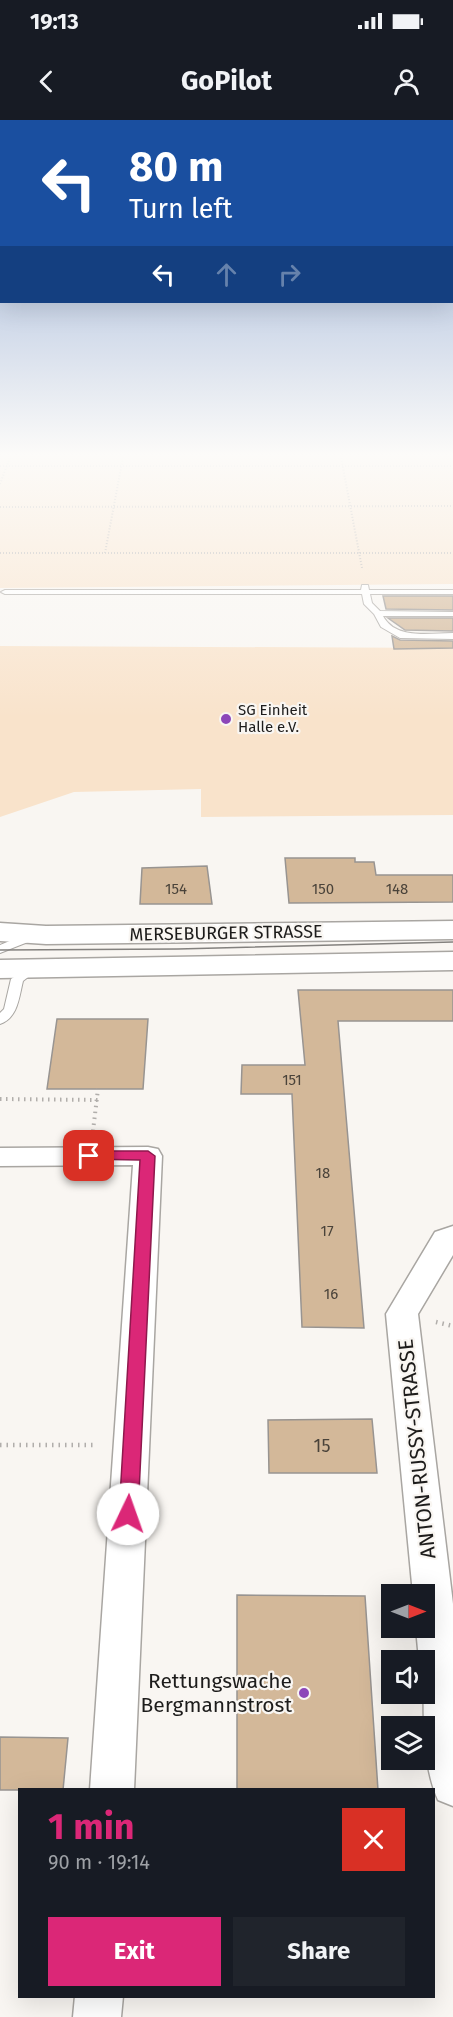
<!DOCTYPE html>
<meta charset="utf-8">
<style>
:root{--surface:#171b24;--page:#20242c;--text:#f1f3f6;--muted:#9ea1a6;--accent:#db2777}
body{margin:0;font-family:"Fira Sans",sans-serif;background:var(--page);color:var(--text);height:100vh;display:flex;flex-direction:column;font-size:22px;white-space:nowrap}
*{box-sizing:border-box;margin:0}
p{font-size:20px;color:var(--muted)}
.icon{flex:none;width:33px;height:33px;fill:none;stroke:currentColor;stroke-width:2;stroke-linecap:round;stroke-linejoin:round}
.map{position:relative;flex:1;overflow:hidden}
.drawer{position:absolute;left:18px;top:1668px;width:417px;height:210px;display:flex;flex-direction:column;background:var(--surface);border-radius:0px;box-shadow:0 6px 24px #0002}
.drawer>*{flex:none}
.banner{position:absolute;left:0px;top:0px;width:453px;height:183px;box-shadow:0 6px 24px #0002;background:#1a4fa0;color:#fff;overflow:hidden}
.needle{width:39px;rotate:90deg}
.fabs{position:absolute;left:381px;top:1464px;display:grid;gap:12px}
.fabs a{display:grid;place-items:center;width:54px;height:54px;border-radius:0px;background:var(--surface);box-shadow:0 6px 24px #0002;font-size:30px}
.pin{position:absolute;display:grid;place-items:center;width:51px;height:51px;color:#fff;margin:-26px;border-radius:12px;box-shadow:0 3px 9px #0006}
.me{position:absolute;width:66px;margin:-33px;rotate:3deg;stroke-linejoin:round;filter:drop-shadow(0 0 4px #0008)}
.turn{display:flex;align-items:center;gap:21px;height:126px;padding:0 30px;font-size:27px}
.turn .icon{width:78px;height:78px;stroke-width:2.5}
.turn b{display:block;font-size:42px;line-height:51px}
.lanes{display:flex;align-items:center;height:57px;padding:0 30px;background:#0003;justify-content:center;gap:30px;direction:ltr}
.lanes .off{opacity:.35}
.round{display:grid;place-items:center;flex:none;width:63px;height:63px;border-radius:0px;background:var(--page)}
.headline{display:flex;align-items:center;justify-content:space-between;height:102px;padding:0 30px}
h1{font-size:36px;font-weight:700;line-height:45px;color:var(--accent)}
.action{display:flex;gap:12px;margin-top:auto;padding:12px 30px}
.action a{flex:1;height:69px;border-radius:0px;background:var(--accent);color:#fff;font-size:24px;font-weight:700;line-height:69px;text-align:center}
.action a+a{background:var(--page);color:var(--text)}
.status{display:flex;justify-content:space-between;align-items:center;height:42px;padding:0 30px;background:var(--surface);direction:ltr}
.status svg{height:16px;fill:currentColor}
header{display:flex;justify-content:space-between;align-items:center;height:78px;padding:0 30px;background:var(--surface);font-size:27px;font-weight:700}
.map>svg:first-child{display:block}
.green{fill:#f9e3cb}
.building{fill:#d3b899;stroke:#989491;stroke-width:1.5}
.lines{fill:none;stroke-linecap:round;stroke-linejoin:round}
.service-casing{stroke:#a9a6a2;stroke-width:2}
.minor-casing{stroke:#a9a6a2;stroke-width:3}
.primary-casing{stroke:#a9a6a2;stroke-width:3}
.path-far2{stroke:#b1aeab;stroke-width:2;stroke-dasharray:1 2;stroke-linecap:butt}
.path-far1{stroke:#b1aeab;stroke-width:4;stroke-dasharray:1.5 4.5;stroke-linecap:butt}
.path{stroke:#b1aeab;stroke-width:4.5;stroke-dasharray:1.5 5;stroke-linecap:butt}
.service{fill:#fff;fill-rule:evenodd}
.minor{fill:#fff;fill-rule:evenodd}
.primary{fill:#fff;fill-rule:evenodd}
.tram{stroke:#83817e;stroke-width:1.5}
.route{fill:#db2777;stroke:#8e194d;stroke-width:1.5}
.poi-dot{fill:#8c46b9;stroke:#f9f6f2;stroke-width:2}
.labels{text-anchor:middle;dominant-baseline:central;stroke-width:4.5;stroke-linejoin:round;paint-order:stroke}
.far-poi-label{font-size:15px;fill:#1d1c1b;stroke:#f9f6f2;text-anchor:start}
.number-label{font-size:15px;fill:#4a433a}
.street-label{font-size:18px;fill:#1d1c1b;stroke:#f9f6f2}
.near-number-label{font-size:18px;fill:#4a433a}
.near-street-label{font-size:21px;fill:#1d1c1b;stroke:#f9f6f2}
.near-poi-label{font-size:21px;fill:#1d1c1b;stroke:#f9f6f2;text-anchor:end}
</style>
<div class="status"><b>19:13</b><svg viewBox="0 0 49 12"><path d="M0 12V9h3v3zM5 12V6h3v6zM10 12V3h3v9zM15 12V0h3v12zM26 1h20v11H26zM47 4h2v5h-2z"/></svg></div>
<header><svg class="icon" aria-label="back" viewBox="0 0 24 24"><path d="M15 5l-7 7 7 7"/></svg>GoPilot<svg class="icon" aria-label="person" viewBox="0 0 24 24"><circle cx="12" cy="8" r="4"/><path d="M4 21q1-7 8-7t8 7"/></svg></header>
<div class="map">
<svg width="453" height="1897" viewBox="0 0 453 1897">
<rect width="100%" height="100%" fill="#f9f6f2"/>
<path class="green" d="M 0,332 L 453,332 L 453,464 L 0,468 Z
M 0,526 L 453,528 L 453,695 L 201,697 L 201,669 L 74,672 L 0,697 Z"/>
<path class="building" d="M 383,476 L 453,476 L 453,490 L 386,489 Z
M 388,498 L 453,498 L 453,511 L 405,510 Z
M 392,516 L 400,520 L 453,521 L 453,528 L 394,529 Z
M 285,738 L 355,738 L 355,742 L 374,742 L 376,755 L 453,755 L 453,782 L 289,783 Z
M 207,746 L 212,784 L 140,784 L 142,748 Z
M 298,870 L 453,870 L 453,901 L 338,901 L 364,1208 L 302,1207 L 292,974 L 241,974 L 242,945 L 305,945 Z
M 57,899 L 148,899 L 143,969 L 47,969 Z
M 372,1299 L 377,1353 L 269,1353 L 268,1300 Z
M 237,1475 L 365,1476 L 378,1670 L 237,1670 Z
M 0,1617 L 68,1618 L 63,1670 L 0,1670 Z"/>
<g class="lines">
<g class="service-casing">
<path id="service" d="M 362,465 L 368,465 L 369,470 L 453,470 L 453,474 L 370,474 L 372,483 L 380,491 L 453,492 L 453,496 L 383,496 C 396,520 429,513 453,513 L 453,519 L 400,518 L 381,507 L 374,494 L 364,484 L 362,474 L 5,474 L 1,472 L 5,470 L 361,470 Z
M 29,813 L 35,817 L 33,820 L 0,833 L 0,825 Z
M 31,846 L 37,850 L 23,861 C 19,877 18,898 0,904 L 0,893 L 4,889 L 11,859 Z"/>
</g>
<g class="minor-casing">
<path id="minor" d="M 148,1027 L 158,1029 L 162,1036 L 134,1670 L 90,1670 L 133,1045 L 0,1046 L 0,1028 Z
M 453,1106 L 453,1135 L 418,1194 L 453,1484 L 453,1686 L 438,1680 C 420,1640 424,1582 424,1540 L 419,1540 L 416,1508 L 424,1508 L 424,1474 L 413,1474 L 386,1194 L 435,1112 Z
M 75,1876 L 123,1876 L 121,1897 L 73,1897 Z"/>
</g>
<g class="primary-casing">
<path id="primary" d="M 453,801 L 453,819 L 46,824 L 0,821 L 0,803 L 46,806 Z
M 453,832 L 453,850 L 0,858 L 0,840 Z"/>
</g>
<path class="path-far2" d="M 340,332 L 362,448
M 0,346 L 453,346
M 0,364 L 12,332
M 0,387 L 453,386
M 0,433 L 453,433
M 105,433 L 124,332"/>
<path class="path-far1" d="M 0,979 L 98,980
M 93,1011 L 98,969"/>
<path class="path" d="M 436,1202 L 453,1206
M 0,1325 L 95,1325"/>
<use href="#service" class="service"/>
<use href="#minor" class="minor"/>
<use href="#primary" class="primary"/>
<path class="tram" d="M 0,830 L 178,829 L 453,822"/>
</g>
<linearGradient id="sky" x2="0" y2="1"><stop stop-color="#8ca6d2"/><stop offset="0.56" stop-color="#fcfbf9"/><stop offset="1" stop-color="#fcfbf9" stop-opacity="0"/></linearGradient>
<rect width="453" height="598" fill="url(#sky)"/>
<path class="route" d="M 89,1031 L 148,1031 L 155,1036 L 138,1394 L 135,1400 L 128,1402 L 122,1400 L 119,1394 L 140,1040 L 84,1039 L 82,1036 L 84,1032 Z"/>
<g class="poi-dot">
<circle cx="226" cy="599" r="6"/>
<circle cx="304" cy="1573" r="6"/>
</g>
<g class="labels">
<g class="far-poi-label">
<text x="238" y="590">SG Einheit<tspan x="238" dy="17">Halle e.V.</tspan></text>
</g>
<g class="number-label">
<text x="176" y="769">154</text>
<text x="323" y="769">150</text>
<text x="397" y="769">148</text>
<text x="292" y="960">151</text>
<text x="323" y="1053">18</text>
<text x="327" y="1111">17</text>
<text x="331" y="1174">16</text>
</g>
<g class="street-label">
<text transform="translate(226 813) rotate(-1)">MERSEBURGER STRASSE</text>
</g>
<g class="near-number-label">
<text x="322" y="1326">15</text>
</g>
<g class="near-street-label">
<text transform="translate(417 1329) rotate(-96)">ANTON-RUSSY-STRASSE</text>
</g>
<g class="near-poi-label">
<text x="292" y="1561">Rettungswache<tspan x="292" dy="24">Bergmannstrost</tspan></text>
</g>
</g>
</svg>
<div class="fabs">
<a><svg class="needle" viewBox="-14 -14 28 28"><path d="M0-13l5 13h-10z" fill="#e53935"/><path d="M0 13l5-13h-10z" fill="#9ea1a6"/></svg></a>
<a><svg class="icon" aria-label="sound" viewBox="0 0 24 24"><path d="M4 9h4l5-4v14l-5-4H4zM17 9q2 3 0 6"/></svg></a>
<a><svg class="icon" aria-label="layers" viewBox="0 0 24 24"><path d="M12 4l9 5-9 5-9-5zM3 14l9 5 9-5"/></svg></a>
</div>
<div class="pin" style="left:89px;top:1036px;background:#d93025"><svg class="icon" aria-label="arrive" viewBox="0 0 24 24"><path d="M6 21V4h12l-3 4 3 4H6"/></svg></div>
<svg class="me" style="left:128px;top:1394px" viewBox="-20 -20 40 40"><circle r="19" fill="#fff"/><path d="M0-13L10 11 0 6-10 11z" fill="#db2777"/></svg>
<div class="banner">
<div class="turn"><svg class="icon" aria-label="left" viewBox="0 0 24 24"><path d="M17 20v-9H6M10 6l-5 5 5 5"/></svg><div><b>80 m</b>Turn left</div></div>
<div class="lanes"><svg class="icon" aria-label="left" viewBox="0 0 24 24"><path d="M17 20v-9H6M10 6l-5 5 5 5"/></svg><svg class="icon off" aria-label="ahead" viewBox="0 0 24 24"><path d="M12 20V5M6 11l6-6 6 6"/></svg><svg class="icon off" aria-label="right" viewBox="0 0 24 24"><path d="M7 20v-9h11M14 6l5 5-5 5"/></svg></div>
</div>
<section class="drawer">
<div class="headline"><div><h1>1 min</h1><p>90 m · 19:14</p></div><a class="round" style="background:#d93025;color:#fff"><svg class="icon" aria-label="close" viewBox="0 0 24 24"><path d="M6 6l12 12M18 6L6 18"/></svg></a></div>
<div class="action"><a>Exit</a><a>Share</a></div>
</section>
</div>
